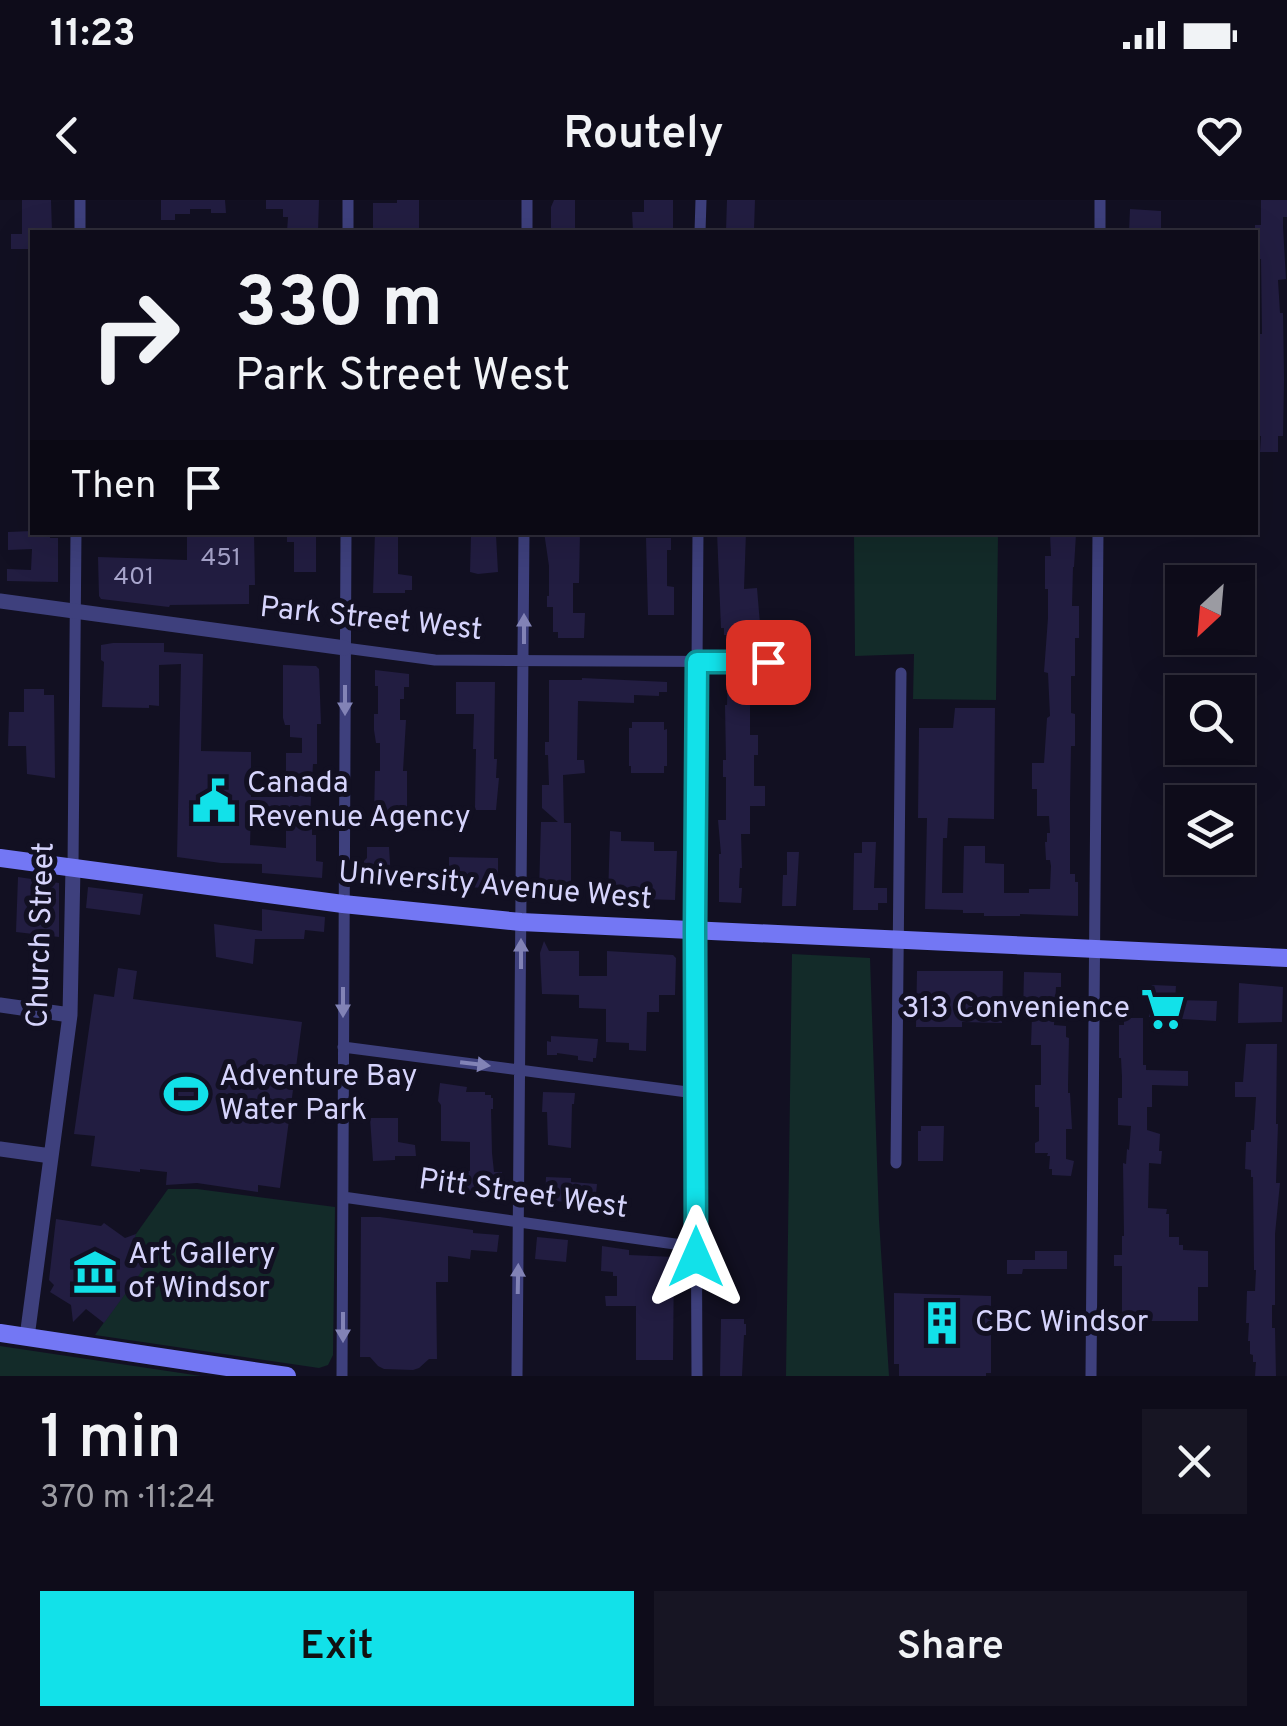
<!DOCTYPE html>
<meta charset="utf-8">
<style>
:root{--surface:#0e0c1a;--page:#171523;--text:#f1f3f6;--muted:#9b9ba2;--line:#2e2c39;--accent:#12e1e9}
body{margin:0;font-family:Overpass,sans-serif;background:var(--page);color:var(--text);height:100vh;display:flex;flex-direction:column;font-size:38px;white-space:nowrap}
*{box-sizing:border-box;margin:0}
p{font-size:32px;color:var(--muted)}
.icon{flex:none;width:55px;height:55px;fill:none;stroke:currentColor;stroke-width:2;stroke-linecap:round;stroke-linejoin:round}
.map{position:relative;height:1176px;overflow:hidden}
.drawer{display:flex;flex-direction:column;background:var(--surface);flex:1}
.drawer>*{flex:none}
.banner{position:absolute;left:30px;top:30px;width:1228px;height:305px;border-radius:0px;box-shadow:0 10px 40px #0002,0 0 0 2px var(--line);background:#0e0c1a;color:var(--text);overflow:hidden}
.needle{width:65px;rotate:206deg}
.fabs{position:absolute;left:1165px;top:365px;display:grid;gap:20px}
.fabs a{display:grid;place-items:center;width:90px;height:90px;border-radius:0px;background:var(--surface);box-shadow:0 10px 40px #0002,0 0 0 2px var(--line);font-size:50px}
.pin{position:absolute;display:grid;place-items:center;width:85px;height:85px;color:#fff;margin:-42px;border-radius:20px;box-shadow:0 5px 15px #0006}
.me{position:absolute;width:110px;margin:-55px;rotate:0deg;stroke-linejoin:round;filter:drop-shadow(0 0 8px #0008)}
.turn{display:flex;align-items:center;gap:35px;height:210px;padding:0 40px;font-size:45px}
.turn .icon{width:130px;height:130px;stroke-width:2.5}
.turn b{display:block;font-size:70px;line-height:85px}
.then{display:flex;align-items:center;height:95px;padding:0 40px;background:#0003;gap:20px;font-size:38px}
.round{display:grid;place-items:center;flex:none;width:105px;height:105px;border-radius:0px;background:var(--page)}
.overview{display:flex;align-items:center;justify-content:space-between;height:170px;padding:0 40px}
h1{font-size:60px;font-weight:600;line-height:75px}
.action{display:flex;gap:20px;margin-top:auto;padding:20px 40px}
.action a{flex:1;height:115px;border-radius:0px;background:var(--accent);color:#111;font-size:40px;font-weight:600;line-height:115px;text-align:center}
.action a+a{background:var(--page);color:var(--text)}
.status{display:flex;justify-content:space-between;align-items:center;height:70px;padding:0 50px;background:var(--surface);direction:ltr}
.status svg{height:28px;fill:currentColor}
header{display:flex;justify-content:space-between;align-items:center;height:130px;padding:0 40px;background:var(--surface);font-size:45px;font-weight:600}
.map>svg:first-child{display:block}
.green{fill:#132b29}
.building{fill:#221d41;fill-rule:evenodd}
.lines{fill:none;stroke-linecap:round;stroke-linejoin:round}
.minor{stroke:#3e407d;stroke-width:11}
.tertiary{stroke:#3e407d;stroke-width:15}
.secondary{stroke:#7377f4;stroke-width:18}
.oneway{fill:#8283b6}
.route-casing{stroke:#0c9297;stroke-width:25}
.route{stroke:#12e1e9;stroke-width:18}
.labels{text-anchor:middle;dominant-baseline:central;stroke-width:10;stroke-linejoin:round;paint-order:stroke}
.number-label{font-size:25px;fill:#a9a6cd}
.street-label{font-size:30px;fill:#d6d4fc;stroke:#121022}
.poi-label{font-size:30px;fill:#d6d4fc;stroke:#121022;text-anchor:start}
</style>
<div class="status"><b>11:23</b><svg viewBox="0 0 49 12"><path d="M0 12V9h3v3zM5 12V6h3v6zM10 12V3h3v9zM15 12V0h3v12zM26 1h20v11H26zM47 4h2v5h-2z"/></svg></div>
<header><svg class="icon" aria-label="back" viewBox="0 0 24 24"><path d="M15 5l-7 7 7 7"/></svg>Routely<svg class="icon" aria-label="heart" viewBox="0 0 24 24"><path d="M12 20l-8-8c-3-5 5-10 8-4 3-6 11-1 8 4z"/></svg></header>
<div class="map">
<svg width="1287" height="1176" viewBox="0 0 1287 1176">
<rect width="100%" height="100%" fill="#121022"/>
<path class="green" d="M 854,333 L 998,333 L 996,500 L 913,499 L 914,454 L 855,456 Z
M 792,754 L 870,758 L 879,1020 L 889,1176 L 786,1176 Z
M 168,989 L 197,989 L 335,1007 L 333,1155 L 328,1165 L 319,1168 L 95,1135 L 146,1064 L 133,1053 L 128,1052 L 136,1034 Z
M 0,1146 L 201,1176 L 0,1176 Z"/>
<path class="building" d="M 22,0 L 51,0 L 52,32 L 32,32 L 32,49 L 11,49 L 11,34 L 22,34 Z
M 161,0 L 225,0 L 226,13 L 211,13 L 211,9 L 190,9 L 190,14 L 175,14 L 175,20 L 161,20 Z
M 266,0 L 319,0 L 318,32 L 287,32 L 288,17 L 283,17 L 283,9 L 266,9 Z
M 397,0 L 419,0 L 419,32 L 373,32 L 373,3 L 397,3 Z
M 554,0 L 575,0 L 575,28 L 551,28 L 551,7 Z
M 644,0 L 673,0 L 673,31 L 633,31 L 632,12 L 644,12 Z
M 727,0 L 755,0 L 754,30 L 726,31 Z
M 1261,0 L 1287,0 L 1287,17 L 1283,17 L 1283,27 L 1286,79 L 1278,80 L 1280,113 L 1283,113 L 1284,179 L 1283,236 L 1278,236 L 1278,252 L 1260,252 L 1261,236 L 1259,236 L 1258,166 L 1256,166 L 1256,140 L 1259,139 L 1259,134 L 1262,134 L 1261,59 L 1257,59 L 1258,36 L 1255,36 L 1255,25 L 1261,25 Z
M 1130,9 L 1161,11 L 1161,32 L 1129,32 Z
M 32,331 L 32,335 L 50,334 L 50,338 L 58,338 L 58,382 L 7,381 L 7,369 L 31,370 L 32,349 L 8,350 L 8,332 Z
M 187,332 L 254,332 L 255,385 L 249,385 L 249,404 L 170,405 L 169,407 L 101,399 L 99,396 L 98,357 L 187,360 Z
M 287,332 L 316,332 L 316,372 L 294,372 L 294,342 L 287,342 Z
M 375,332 L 398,332 L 398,374 L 412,376 L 412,390 L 405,390 L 405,393 L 373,393 Z
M 544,332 L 580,332 L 579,383 L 573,383 L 573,413 L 585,413 L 584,438 L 558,438 L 558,432 L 553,432 L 553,407 L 547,407 L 547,396 L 549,396 L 549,366 Z
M 717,332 L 746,332 L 744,389 L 757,388 L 761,436 L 741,438 L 741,435 L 724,435 L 724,428 L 721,428 Z
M 1056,333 L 1076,334 L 1074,367 L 1073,367 L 1072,406 L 1079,406 L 1079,438 L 1075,438 L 1075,476 L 1071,476 L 1071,513 L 1075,514 L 1075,546 L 1071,546 L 1070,602 L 1070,674 L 1075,674 L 1075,682 L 1078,682 L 1078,716 L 1020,714 L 1020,716 L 984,716 L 984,713 L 963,713 L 963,710 L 925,709 L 927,618 L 918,618 L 919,528 L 953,528 L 955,508 L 995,508 L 994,619 L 948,618 L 947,638 L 943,638 L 942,693 L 963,693 L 964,646 L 985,646 L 985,663 L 1004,664 L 1004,693 L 1029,693 L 1029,689 L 1050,689 L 1051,666 L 1050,660 L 1046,660 L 1045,642 L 1047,642 L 1047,633 L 1050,633 L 1049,616 L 1037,616 L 1037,589 L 1032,589 L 1032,563 L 1044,563 L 1047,518 L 1050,516 L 1048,473 L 1044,472 L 1048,418 L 1048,389 L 1045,389 L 1045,356 L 1051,356 L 1050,334 Z
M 471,335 L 496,335 L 498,372 L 478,374 L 470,372 Z
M 646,338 L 671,338 L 671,350 L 667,350 L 667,386 L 674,387 L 674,415 L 648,415 Z
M 113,443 L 164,443 L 164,452 L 203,454 L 201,551 L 251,552 L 251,597 L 286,597 L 286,553 L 302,553 L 302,538 L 290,537 L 290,525 L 285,525 L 283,518 L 283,465 L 316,466 L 319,469 L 321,524 L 317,524 L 317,564 L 313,564 L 310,617 L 312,617 L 312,635 L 316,635 L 316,661 L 323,662 L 322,678 L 262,673 L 262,664 L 221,663 L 177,657 L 181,464 L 159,465 L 159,506 L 149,505 L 149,508 L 102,507 L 104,462 L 101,460 L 101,445 ZM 251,613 L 286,613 L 286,648 L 250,645 Z
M 375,470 L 409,474 L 409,487 L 404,487 L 404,499 L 400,499 L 400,520 L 406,520 L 403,571 L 407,571 L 407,615 L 374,615 L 375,571 L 380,571 L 380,543 L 376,543 L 374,530 L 374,514 L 378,514 L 378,486 L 375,486 Z
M 728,471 L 736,486 L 755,486 L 755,489 L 761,489 L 761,500 L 750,503 L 750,535 L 758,535 L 758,555 L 754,555 L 754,586 L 765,586 L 765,606 L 750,606 L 750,634 L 741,634 L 742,668 L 740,668 L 739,688 L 742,688 L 741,703 L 719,702 L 719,654 L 721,654 L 718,620 L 726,620 L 726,577 L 723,577 L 723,560 L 726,560 L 725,505 L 727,505 Z
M 582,478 L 667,482 L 667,492 L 659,492 L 659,496 L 634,495 L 634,503 L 578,501 L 577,560 L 584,560 L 585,573 L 563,575 L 564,623 L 571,623 L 571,684 L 567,684 L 567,693 L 543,692 L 539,691 L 541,622 L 558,622 L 542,608 L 542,585 L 549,585 L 548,555 L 545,555 L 545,542 L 549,542 L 549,480 L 582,480 Z
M 456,482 L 495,482 L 494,559 L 497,559 L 496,578 L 499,578 L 496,610 L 476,610 L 475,607 L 476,549 L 473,549 L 474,514 L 456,514 Z
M 24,489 L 44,489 L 44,495 L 54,495 L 55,578 L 27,574 L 26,546 L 8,546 L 9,512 L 24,512 Z
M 632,522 L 664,522 L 664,530 L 667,529 L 667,566 L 664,566 L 664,573 L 631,573 L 631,566 L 629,566 L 629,528 L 632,528 Z
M 610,631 L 621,632 L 621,641 L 654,642 L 654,651 L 677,651 L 675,700 L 608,698 Z
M 862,642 L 876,642 L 874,688 L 887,688 L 887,703 L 878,703 L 878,710 L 853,710 L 854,653 L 862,653 Z
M 367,647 L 389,647 L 391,679 L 388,682 L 368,682 L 364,679 L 364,661 L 367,658 Z
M 787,652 L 799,652 L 796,706 L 782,706 L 783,675 L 787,675 Z
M 449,657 L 498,658 L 498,688 L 449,687 Z
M 18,677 L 59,683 L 59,737 L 16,732 Z
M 88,687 L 143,694 L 140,715 L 86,708 Z
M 262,709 L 325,717 L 324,732 L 305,730 L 304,739 L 255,739 L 253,764 L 216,757 L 214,724 L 262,731 Z
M 544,741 L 549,751 L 579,751 L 579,776 L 607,776 L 607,751 L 673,755 L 676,758 L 675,795 L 659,795 L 659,812 L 647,812 L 646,851 L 629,850 L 629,843 L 606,842 L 606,809 L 579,808 L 579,795 L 542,794 L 540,753 Z
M 118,768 L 137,771 L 133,799 L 302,822 L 280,988 L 258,985 L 258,992 L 197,983 L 166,985 L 167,972 L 140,969 L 140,972 L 91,966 L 95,936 L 74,934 L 94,794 L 114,797 Z
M 917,771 L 1003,771 L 1002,823 L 962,822 L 962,827 L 916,827 Z
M 1024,772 L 1061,773 L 1061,787 L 1056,787 L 1054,825 L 1066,826 L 1066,837 L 1069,838 L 1068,885 L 1068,893 L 1070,893 L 1072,929 L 1066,929 L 1066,959 L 1074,961 L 1071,976 L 1052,975 L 1052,969 L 1049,969 L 1050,956 L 1047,956 L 1048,953 L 1035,953 L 1035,943 L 1039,941 L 1039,907 L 1035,907 L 1035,885 L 1041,885 L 1041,845 L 1031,845 L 1032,816 L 1023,816 Z
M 1239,783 L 1283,787 L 1282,822 L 1238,823 Z
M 1153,785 L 1176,786 L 1175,800 L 1217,801 L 1216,821 L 1149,817 L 1151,786 Z
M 1124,818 L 1143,818 L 1143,865 L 1146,865 L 1146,870 L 1188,871 L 1188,886 L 1152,885 L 1152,907 L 1147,907 L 1147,930 L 1160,934 L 1159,951 L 1162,951 L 1161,964 L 1149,963 L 1148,1008 L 1167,1009 L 1166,1014 L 1169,1014 L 1169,1037 L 1179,1037 L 1179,1045 L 1183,1045 L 1183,1050 L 1208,1051 L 1208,1087 L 1198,1087 L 1198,1121 L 1122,1121 L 1122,1066 L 1114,1066 L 1114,1055 L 1122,1055 L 1122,1036 L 1124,1036 L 1123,963 L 1126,964 L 1127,949 L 1129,950 L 1131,926 L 1118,925 L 1118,898 L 1122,898 L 1122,877 L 1121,858 L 1119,858 L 1119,825 L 1124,825 Z
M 551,836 L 598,839 L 596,858 L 593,858 L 593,862 L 578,860 L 578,856 L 557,853 L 557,855 L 547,855 L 547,841 L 551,842 Z
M 1246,844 L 1277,844 L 1276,924 L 1278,924 L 1276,983 L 1280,983 L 1275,1034 L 1275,1105 L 1272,1105 L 1272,1128 L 1275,1128 L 1276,1176 L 1255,1176 L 1256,1162 L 1253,1162 L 1253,1155 L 1250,1154 L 1250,1141 L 1248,1141 L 1249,1123 L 1246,1123 L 1247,1091 L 1255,1091 L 1256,1070 L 1254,1070 L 1253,977 L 1251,977 L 1251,970 L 1245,969 L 1246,942 L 1251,942 L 1251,930 L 1254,930 L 1256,897 L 1235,897 L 1235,882 L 1243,882 Z
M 440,883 L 467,887 L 466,892 L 485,892 L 485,895 L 491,895 L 491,898 L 493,898 L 493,909 L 491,909 L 492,953 L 494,972 L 502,972 L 500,991 L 467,991 L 467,971 L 470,971 L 470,942 L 441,941 L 441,905 L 438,901 Z
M 543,892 L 575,893 L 574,904 L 572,904 L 571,948 L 548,945 L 547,912 L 542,912 Z
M 370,918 L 398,918 L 398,942 L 415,945 L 416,956 L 395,956 L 395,960 L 373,961 Z
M 921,926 L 944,926 L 943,961 L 918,961 L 918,931 L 921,931 Z
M 546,977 L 571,978 L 571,982 L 597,984 L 595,1005 L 545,1000 Z
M 361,1017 L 380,1017 L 473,1030 L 473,1033 L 499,1035 L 497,1052 L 471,1050 L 470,1059 L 448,1056 L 448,1082 L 436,1082 L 437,1159 L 429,1159 L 419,1168 L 413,1170 L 384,1169 L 378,1166 L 370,1157 L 360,1157 Z
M 56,1019 L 101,1026 L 104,1023 L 125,1038 L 136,1034 L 131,1051 L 147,1064 L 104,1123 L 86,1109 L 73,1122 L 71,1105 L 50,1092 L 54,1085 L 49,1080 Z
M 537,1037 L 568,1040 L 566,1062 L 535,1059 Z
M 602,1046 L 629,1050 L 629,1055 L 674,1057 L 673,1160 L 636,1160 L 636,1106 L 606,1106 L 605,1096 L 617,1096 L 617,1076 L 613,1076 L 613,1072 L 601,1071 Z
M 1035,1051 L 1067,1051 L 1067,1069 L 1023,1069 L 1022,1074 L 1007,1074 L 1007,1060 L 1035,1060 Z
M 894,1093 L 991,1096 L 991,1173 L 986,1173 L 986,1176 L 899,1176 L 899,1164 L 894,1164 Z
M 721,1119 L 744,1119 L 744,1124 L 746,1124 L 746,1135 L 744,1135 L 742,1176 L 720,1176 Z"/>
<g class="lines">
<path class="minor" d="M 80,32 L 80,0
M 348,32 L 348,0
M 527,32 L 527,0
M 700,32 L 701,0
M 1100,32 L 1100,0
M 345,448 L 435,460 L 798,462
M 73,667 L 76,332
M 343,847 L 695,893
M 896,963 L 901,473
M 343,997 L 696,1047
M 342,1176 L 346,332
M 517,1176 L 524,332
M 697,1176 L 695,730 L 698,332
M 1091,1176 L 1098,332"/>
<path class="tertiary" d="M 0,401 L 345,448
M 0,805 L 70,815
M 0,949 L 51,956
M 27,1137 L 70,815 L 73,667"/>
<path class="secondary" d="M 0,658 L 343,704 L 521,722 L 1287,758
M 0,1133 L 287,1176"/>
</g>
<defs><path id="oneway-solid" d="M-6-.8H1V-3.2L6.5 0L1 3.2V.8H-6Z" transform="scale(2.5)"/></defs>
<g class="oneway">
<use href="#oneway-solid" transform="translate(524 429) rotate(-90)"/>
<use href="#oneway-solid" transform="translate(345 500) rotate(90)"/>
<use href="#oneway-solid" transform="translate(521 754) rotate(-90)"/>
<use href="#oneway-solid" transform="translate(343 802) rotate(90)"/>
<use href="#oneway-solid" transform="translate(475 864) rotate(7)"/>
<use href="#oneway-solid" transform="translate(518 1079) rotate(-89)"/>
<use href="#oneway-solid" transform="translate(343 1127) rotate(90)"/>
</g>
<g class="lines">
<g class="route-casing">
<path id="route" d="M 696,1057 L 695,730 L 697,462 L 768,462"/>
</g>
<use href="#route" class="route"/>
</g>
<defs>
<g id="civic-bare" transform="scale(3.45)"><path d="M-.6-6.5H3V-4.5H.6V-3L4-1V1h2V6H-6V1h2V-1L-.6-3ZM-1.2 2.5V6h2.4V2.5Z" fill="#12e1e9" stroke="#121022" stroke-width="2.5" paint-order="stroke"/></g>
<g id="supermarket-bare" transform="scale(3.45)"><path d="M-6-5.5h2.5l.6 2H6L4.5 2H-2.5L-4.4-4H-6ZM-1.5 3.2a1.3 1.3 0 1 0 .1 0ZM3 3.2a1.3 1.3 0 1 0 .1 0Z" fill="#12e1e9" stroke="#121022" stroke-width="2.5" paint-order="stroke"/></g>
<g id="stadium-bare" transform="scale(3.45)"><path d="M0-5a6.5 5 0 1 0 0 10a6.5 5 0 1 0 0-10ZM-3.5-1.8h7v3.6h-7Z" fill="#12e1e9" stroke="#121022" stroke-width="2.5" paint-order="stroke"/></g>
<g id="museum-bare" transform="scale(3.45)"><path d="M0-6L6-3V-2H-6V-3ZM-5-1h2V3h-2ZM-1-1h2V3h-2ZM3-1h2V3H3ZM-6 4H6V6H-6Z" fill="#12e1e9" stroke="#121022" stroke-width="2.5" paint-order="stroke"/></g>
<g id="building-bare" transform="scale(3.45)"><path d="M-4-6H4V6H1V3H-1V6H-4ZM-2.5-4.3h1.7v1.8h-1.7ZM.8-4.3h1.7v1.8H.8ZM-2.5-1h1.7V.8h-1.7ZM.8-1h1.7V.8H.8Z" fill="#12e1e9" stroke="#121022" stroke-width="2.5" paint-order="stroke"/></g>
</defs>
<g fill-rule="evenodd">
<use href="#civic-bare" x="214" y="601"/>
<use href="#supermarket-bare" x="1163" y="809"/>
<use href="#stadium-bare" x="186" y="894"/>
<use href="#museum-bare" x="95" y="1072"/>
<use href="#building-bare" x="942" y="1123"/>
</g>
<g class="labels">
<g class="number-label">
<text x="221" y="359">451</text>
<text x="134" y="378">401</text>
</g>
<g class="street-label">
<text transform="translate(371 420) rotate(6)">Park Street West</text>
<text transform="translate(495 687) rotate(5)">University Avenue West</text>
<text transform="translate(42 735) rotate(-88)">Church Street</text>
<text transform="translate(523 995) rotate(8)">Pitt Street West</text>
</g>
<g class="poi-label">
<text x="247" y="584">Canada<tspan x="247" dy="34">Revenue Agency</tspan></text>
<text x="1130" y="809" text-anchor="end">313 Convenience</text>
<text x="219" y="877">Adventure Bay<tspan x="219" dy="34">Water Park</tspan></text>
<text x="128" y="1055">Art Gallery<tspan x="128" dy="34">of Windsor</tspan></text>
<text x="975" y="1123">CBC Windsor</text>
</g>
</g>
</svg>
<div class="fabs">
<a><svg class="needle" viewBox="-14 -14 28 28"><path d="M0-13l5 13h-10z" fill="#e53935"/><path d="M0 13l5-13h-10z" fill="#9b9ba2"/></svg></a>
<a><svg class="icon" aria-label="search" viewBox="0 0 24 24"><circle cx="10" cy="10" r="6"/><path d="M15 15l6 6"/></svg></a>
<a><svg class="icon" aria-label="layers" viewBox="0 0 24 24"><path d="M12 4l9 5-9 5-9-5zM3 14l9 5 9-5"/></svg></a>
</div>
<div class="pin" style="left:768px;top:462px;background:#d93025"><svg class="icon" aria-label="arrive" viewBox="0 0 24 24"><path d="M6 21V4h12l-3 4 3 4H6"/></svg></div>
<svg class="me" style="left:696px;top:1057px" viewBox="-20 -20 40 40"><path d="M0-17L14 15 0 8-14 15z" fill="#12e1e9" stroke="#fff" stroke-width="4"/></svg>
<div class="banner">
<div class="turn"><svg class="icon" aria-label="right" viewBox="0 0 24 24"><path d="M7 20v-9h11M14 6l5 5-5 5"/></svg><div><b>330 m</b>Park Street West</div></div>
<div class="then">Then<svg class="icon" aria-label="arrive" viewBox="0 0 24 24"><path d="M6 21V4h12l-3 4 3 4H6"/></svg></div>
</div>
</div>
<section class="drawer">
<div class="overview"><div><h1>1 min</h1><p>370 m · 11:24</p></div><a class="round"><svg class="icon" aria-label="close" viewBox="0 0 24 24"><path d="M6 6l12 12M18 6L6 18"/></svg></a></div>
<div class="action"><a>Exit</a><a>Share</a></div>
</section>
